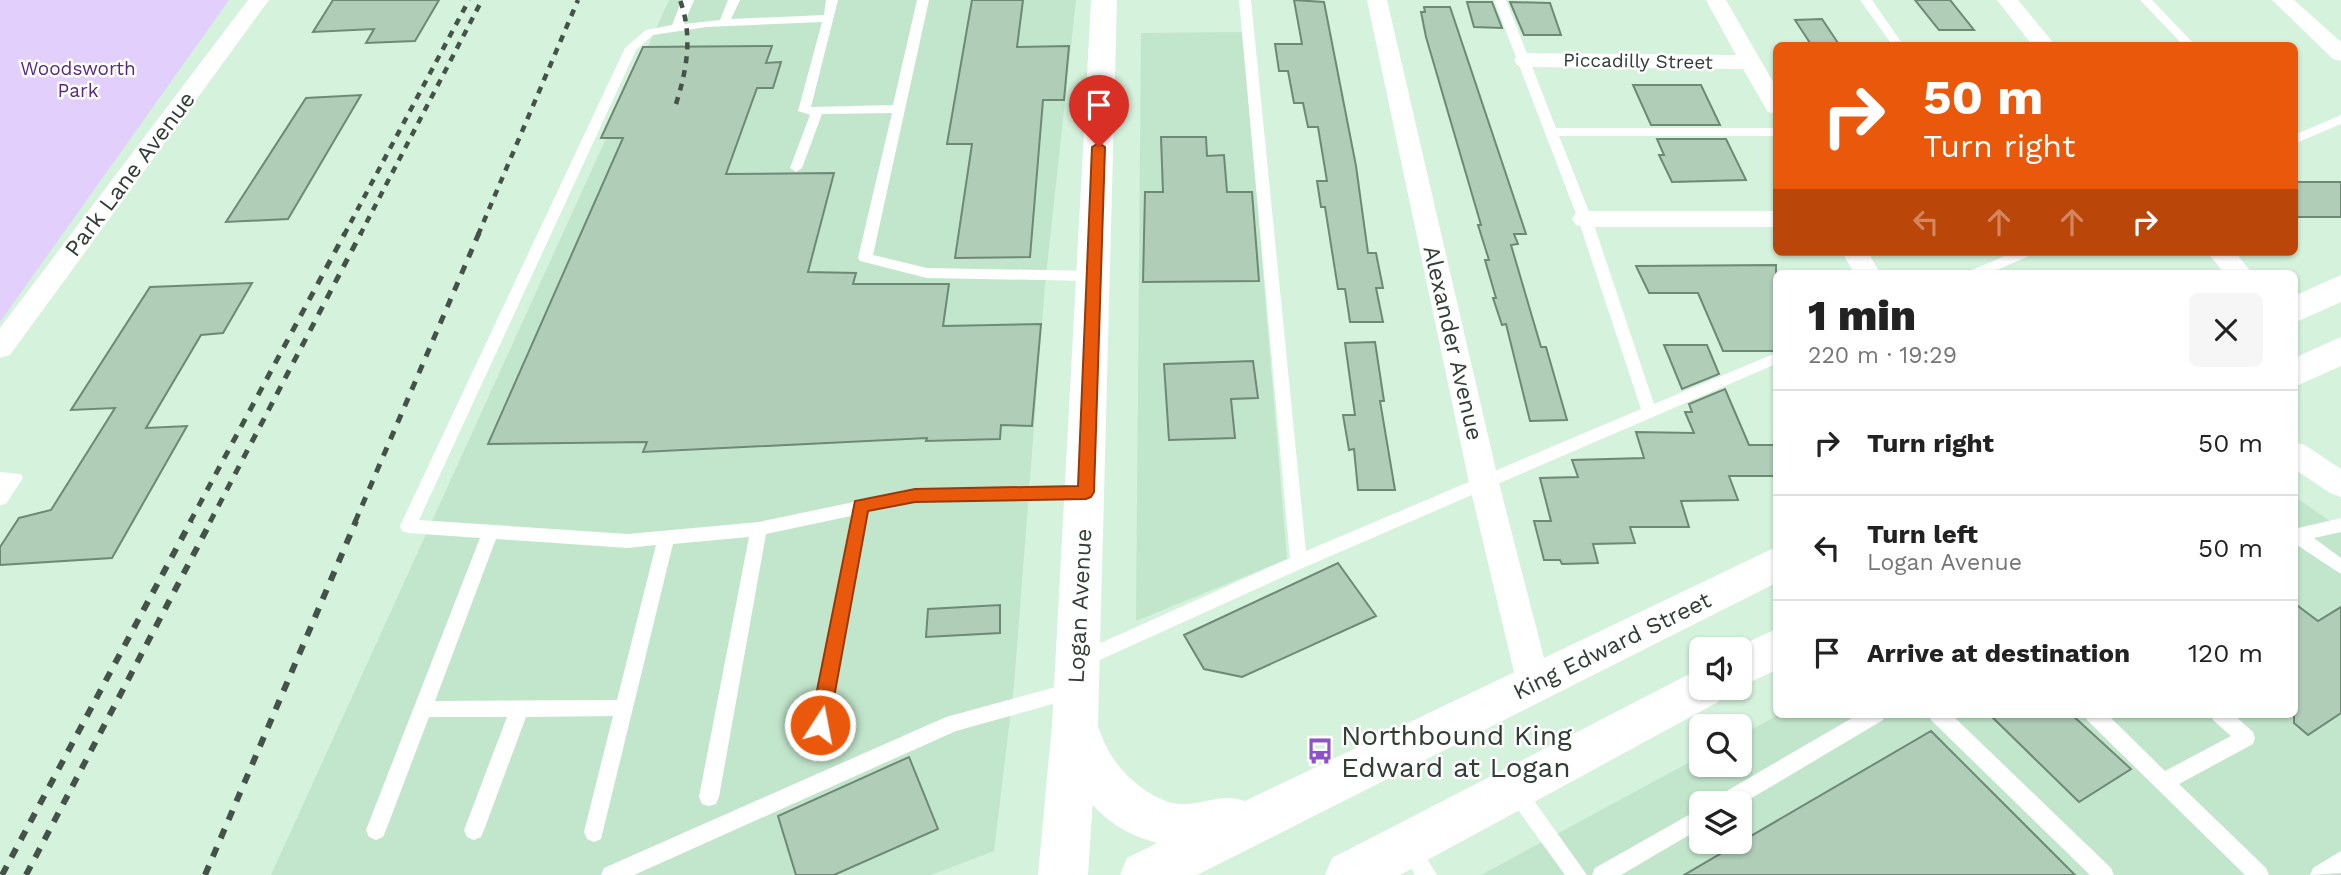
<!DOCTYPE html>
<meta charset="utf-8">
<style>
:root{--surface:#fff;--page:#f6f6f6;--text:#222;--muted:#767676;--line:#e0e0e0}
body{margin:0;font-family:"Work Sans",sans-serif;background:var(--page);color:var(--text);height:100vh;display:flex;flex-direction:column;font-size:26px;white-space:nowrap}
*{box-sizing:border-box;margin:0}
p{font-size:23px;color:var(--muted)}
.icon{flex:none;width:38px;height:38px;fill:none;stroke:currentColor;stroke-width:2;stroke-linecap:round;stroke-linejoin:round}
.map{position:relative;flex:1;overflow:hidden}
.panel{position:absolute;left:1773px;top:270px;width:525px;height:448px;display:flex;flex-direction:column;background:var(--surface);border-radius:10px;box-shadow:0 2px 5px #0004}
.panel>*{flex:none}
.banner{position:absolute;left:1773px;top:42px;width:525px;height:214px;border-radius:10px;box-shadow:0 2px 5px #0004;background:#ea580c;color:#fff;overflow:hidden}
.tools{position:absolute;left:1689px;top:637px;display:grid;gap:14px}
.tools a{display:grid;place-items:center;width:63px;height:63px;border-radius:10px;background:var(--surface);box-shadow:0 2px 5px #0004;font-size:35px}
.pin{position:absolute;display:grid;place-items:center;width:60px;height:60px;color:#fff;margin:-72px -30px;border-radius:50% 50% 50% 0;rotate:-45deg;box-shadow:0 0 7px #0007}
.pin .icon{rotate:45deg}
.me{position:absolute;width:77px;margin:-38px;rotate:11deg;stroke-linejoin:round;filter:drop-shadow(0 0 5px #0008)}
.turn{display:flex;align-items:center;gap:24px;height:147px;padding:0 35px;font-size:32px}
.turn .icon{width:91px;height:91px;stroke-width:2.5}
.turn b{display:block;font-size:49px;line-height:60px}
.lanes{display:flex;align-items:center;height:66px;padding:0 35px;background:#0003;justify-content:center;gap:35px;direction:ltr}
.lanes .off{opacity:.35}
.round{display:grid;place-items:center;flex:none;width:74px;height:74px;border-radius:10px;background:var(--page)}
.head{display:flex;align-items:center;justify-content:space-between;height:119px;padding:0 35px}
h1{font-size:42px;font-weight:800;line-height:52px}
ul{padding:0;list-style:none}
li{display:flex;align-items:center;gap:21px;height:105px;padding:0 35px;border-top:2px solid var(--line)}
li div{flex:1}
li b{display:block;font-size:26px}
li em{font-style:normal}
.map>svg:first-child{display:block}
.built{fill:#c2e6cc;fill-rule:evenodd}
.green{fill:#e2cffc}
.building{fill:#b0cdb8;stroke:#6e8976;stroke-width:2}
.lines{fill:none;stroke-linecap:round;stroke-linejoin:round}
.service{fill:#fff;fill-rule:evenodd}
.minor{fill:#fff;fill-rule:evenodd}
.secondary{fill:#fff;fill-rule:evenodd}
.primary{fill:#fff;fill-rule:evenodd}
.rail-far2{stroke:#445249;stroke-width:4.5;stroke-dasharray:7 7;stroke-linecap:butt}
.rail-far1{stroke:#445249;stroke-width:5;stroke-dasharray:9 9;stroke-linecap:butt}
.rail{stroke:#445249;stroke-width:6;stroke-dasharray:10 10;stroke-linecap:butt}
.route{fill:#ea580c;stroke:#983908;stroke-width:2}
.labels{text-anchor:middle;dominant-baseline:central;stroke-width:5;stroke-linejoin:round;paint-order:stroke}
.far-street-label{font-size:19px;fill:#313d35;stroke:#fff}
.far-park-label{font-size:19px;fill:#582883;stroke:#fff}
.street-label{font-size:23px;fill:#313d35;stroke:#fff}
.near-poi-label{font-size:28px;fill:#313d35;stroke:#fff;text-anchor:start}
</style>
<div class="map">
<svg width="2341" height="875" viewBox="0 0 2341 875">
<rect width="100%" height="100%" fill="#d4f2dc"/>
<path class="built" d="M 669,0 L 1076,0 L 1045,285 L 1014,685 L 994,851 L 931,875 L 271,875 Z
M 1243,32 L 1287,559 L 1136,621 L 1141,33 Z
M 2294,496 L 2341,529 L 2341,875 L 1481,875 L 1701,756 L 1701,765 L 1740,765 L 1740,736 L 1780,714 L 2294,714 ZM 1701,803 L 1740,803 L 1740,842 L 1701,842 Z"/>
<path class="green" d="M 0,0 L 229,0 L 0,322 Z"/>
<path class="building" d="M 333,0 L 439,0 L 415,41 L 366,43 L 374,29 L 313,32 Z
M 972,0 L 1023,0 L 1017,47 L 1069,46 L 1064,100 L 1043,100 L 1030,257 L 955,258 L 972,144 L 947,144 Z
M 1294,0 L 1324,2 L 1356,166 L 1368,253 L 1376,253 L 1383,288 L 1376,288 L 1383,322 L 1350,322 L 1345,289 L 1338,289 L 1325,207 L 1321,207 L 1317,181 L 1327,181 L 1318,127 L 1308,127 L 1303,103 L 1294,103 L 1288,71 L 1279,71 L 1275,44 L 1302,44 Z
M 1915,0 L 1950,0 L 1974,30 L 1939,30 Z
M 1467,2 L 1492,2 L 1502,28 L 1474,27 Z
M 1510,2 L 1550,3 L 1561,35 L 1524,35 Z
M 1424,7 L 1450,7 L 1526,234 L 1514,234 L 1518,244 L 1511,245 L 1541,347 L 1546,347 L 1567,420 L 1530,421 L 1506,324 L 1502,325 L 1493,298 L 1496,298 L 1485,260 L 1489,260 L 1478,225 L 1481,225 L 1426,37 L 1421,12 L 1425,12 Z
M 1822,19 L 1840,46 L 1812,46 L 1795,20 Z
M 772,46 L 766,63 L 781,62 L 773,88 L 757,88 L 726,174 L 834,173 L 808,272 L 856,273 L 853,284 L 949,284 L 943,326 L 1041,324 L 1032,426 L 1001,425 L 1000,439 L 926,441 L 927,438 L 643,452 L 647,442 L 488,444 L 623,138 L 601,138 L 643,47 Z
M 1633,85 L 1701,85 L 1720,125 L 1651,125 Z
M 361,95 L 288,219 L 226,222 L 306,98 Z
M 1161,137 L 1206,137 L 1207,156 L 1224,155 L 1227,192 L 1252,192 L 1259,281 L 1143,282 L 1145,192 L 1163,192 Z
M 1657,139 L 1726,139 L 1746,180 L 1672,182 L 1659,155 L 1664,155 Z
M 2294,182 L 2341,182 L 2341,217 L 2294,217 Z
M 1776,265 L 1776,350 L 1773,351 L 1723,351 L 1698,293 L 1649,293 L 1636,266 Z
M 252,283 L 223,333 L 201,335 L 146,428 L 187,426 L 112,558 L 0,565 L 0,547 L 19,518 L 51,510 L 115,408 L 71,410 L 150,287 Z
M 1375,342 L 1384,401 L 1380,401 L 1395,490 L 1358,490 L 1354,449 L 1349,450 L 1343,415 L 1355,415 L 1345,343 Z
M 1664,345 L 1707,345 L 1719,374 L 1682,389 Z
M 1253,361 L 1258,398 L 1231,399 L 1235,438 L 1169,440 L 1164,364 Z
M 1725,389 L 1749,445 L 1776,445 L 1776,476 L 1729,476 L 1738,500 L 1681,501 L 1689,527 L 1630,527 L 1635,543 L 1593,544 L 1598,563 L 1562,564 L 1560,560 L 1544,560 L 1534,521 L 1551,521 L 1540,478 L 1578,477 L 1572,460 L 1644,458 L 1636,432 L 1694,433 L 1685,412 L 1692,412 L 1689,404 Z
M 1338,563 L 1376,616 L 1242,677 L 1204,669 L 1184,635 Z
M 2294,603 L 2318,621 L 2341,607 L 2341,713 L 2308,735 L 2294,723 Z
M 1000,605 L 1000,633 L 926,637 L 928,609 Z
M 1989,714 L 2071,714 L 2131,769 L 2079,802 Z
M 1931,731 L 2075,875 L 1684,875 Z
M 909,757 L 938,829 L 834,875 L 796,875 L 778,816 Z"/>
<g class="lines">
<path class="service" d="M 682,0 L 694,0 L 684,24 L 720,20 L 728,0 L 740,0 L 731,19 L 824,15 L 826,0 L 838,0 L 811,107 L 893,105 L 917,0 L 929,0 L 873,255 L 927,268 L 1093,271 L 1100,276 L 1093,281 L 927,278 L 860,261 L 858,258 L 892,113 L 822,114 L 802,168 L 796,172 L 790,168 L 810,115 L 798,111 L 822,22 L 706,27 L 653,35 L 636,50 L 419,520 L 628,534 L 759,522 L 915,489 L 1086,486 L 1092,487 L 1094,492 L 1092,497 L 1086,498 L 915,501 L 868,512 L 825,753 L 822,759 L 815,762 L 808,759 L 805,753 L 851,516 L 766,534 L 719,797 L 716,804 L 709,806 L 702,804 L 699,797 L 749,537 L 673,544 L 601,839 L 594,842 L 587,839 L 584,832 L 613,716 L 526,717 L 484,830 L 481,837 L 474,840 L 467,837 L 464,830 L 507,717 L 429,717 L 386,830 L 383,837 L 376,840 L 369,837 L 366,830 L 480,538 L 408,533 L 402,531 L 400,526 L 625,48 L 646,30 L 672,25 ZM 496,539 L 628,548 L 656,545 L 617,700 L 435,701 Z
M 1239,0 L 1251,0 L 1306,551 L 1641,409 L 1578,219 L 1494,0 L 1506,0 L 1556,128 L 1776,128 L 1776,136 L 1559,136 L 1592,219 L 1654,404 L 1776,353 L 1776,364 L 1305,567 L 1082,668 L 1076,666 L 1073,660 L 1076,654 L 1290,558 Z
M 1860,0 L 1872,0 L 1904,46 L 1893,46 Z
M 2140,0 L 2152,0 L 2196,46 L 2184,46 Z
M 2341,115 L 2341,124 L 2294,144 L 2294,135 Z
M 2014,252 L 2033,252 L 2031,255 L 1990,273 L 1970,273 L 1972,270 Z
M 0,472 L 21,474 L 23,478 L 6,504 L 0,505 Z
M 2341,518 L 2341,532 L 2314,538 L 2341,558 L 2341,574 L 2294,543 L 2294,529 Z
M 1074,682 L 1081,684 L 1083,690 L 1081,696 L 956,731 L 634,875 L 601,875 L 604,868 L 946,717 Z
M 1859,714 L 1885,714 L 1883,720 L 1740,805 L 1715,803 L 1718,796 Z
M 1929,714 L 1951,714 L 2111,868 L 2114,875 L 2090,875 L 1931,720 Z
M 2085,714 L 2107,714 L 2165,771 L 2231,736 L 2213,720 L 2211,714 L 2233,714 L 2253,732 L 2255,738 L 2253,744 L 2179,784 L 2266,868 L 2269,875 L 2245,875 L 2087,720 Z
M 1515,781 L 1522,784 L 1587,875 L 1565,875 L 1508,796 L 1505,790 L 1508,784 Z
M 1701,808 L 1701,828 L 1621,875 L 1592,875 L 1595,868 Z
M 1409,838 L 1416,841 L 1437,875 L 1415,875 L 1399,848 L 1402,841 Z
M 2341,851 L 2341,873 L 2310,875 L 2313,868 Z"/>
<path class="minor" d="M 248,0 L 269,0 L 10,355 L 0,358 L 0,328 Z
M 1367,0 L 1387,0 L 1499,483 L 1551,685 L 1546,696 L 1534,700 L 1522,696 L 1517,685 L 1469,483 Z
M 1706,0 L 1726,0 L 1776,87 L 1776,114 L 1768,112 L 1743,69 L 1525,67 L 1517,65 L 1514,60 L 1517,55 L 1525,53 L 1736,55 Z
M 1997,0 L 2018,0 L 2056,46 L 2033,46 Z
M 2272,0 L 2294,0 L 2341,42 L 2341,61 L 2333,59 Z
M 1585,211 L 1776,211 L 1776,227 L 1585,227 L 1576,225 L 1572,219 L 1576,213 Z
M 1842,252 L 1868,252 L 1880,273 L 1854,273 Z
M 2207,252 L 2235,252 L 2252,273 L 2224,273 Z
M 2294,442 L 2305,445 L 2341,469 L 2341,497 L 2330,493 L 2294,469 Z"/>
<path class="secondary" d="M 1091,0 L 1117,0 L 1098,724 L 1088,875 L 1038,875 L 1052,724 Z"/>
<path class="primary" d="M 2341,275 L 2341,302 L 2294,323 L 2294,296 Z
M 2341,337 L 2341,366 L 2294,387 L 2294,358 Z
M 1776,547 L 1776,583 L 1197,875 L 1120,875 L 1127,858 L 1157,843 C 1090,824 1075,784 1052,724 L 1059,709 L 1075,703 L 1091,709 C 1098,724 1102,741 1111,755 C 1125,778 1158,806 1186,804 C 1207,803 1225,793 1245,801 Z
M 1776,629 L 1776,670 L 1740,687 L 1740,649 L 1733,649 Z
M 1701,668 L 1701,688 L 1724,688 L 1718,702 L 1400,875 L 1325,875 L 1332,858 Z"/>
<path class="rail-far2" d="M 676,104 C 687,69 693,36 680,0
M 344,235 L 469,0
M 360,235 L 482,0
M 478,235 L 578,0"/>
<path class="rail-far1" d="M 190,522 L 345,233
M 210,522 L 361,233
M 355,522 L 479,233"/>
<path class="rail" d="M 2,875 L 191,521
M 26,875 L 211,521
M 205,875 L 356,521"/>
</g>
<path class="route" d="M 1099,143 L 1105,147 L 1094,492 L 1091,497 L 1086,499 L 915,502 L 868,511 L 829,725 L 826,731 L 820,734 L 813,731 L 810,725 L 855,501 L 915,489 L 1078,486 L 1092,147 Z"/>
<defs>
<g id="bus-bare" transform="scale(2.1)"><path d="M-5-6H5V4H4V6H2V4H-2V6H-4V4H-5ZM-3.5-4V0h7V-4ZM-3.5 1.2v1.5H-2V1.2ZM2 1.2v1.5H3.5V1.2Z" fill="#8d52c8" stroke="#fff" stroke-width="2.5" paint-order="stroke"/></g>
</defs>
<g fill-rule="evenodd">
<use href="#bus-bare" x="1320" y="751"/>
</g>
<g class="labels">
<g class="far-street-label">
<text transform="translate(1638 61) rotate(1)">Piccadilly Street</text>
</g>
<g class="far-park-label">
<text x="78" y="68">Woodsworth<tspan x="78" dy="22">Park</tspan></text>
</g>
<g class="street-label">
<text transform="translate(130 174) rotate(-53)">Park Lane Avenue</text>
<text transform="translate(1453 343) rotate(77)">Alexander Avenue</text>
<text transform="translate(1080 606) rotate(-87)">Logan Avenue</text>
<text transform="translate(1612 646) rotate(-26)">King Edward Street</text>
</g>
<g class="near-poi-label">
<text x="1341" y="735">Northbound King<tspan x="1341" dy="32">Edward at Logan</tspan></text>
</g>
</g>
</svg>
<div class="tools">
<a><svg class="icon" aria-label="sound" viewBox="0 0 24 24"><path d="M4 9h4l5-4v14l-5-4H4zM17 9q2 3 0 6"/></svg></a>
<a><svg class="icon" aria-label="search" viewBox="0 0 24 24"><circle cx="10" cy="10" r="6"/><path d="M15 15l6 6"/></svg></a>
<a><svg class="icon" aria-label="layers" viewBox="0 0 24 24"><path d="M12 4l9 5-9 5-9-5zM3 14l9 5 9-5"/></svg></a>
</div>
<div class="pin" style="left:1099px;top:147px;background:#d93025"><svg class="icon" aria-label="arrive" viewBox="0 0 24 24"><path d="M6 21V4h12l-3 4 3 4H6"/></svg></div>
<svg class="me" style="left:820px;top:725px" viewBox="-20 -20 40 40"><circle r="17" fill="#ea580c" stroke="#fff" stroke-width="3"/><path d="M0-11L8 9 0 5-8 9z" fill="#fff"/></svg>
<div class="banner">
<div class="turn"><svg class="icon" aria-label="right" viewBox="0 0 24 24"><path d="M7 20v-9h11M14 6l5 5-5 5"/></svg><div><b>50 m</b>Turn right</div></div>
<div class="lanes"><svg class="icon off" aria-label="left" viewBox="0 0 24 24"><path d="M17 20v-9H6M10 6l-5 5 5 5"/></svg><svg class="icon off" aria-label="ahead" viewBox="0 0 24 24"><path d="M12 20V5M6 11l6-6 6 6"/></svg><svg class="icon off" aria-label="ahead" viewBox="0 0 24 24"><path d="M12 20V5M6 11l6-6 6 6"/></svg><svg class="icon" aria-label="right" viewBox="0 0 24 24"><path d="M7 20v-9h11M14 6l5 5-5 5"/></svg></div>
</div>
<section class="panel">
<div class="head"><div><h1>1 min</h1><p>220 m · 19:29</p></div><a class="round"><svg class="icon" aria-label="close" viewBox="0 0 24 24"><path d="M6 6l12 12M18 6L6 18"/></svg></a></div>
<ul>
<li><svg class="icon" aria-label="right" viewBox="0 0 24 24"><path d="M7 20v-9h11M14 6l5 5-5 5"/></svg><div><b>Turn right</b></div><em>50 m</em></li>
<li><svg class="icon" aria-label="left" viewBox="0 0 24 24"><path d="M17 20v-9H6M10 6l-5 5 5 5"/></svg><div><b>Turn left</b><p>Logan Avenue</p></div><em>50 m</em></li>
<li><svg class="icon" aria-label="arrive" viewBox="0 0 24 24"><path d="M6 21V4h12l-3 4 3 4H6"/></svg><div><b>Arrive at destination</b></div><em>120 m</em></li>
</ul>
</section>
</div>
